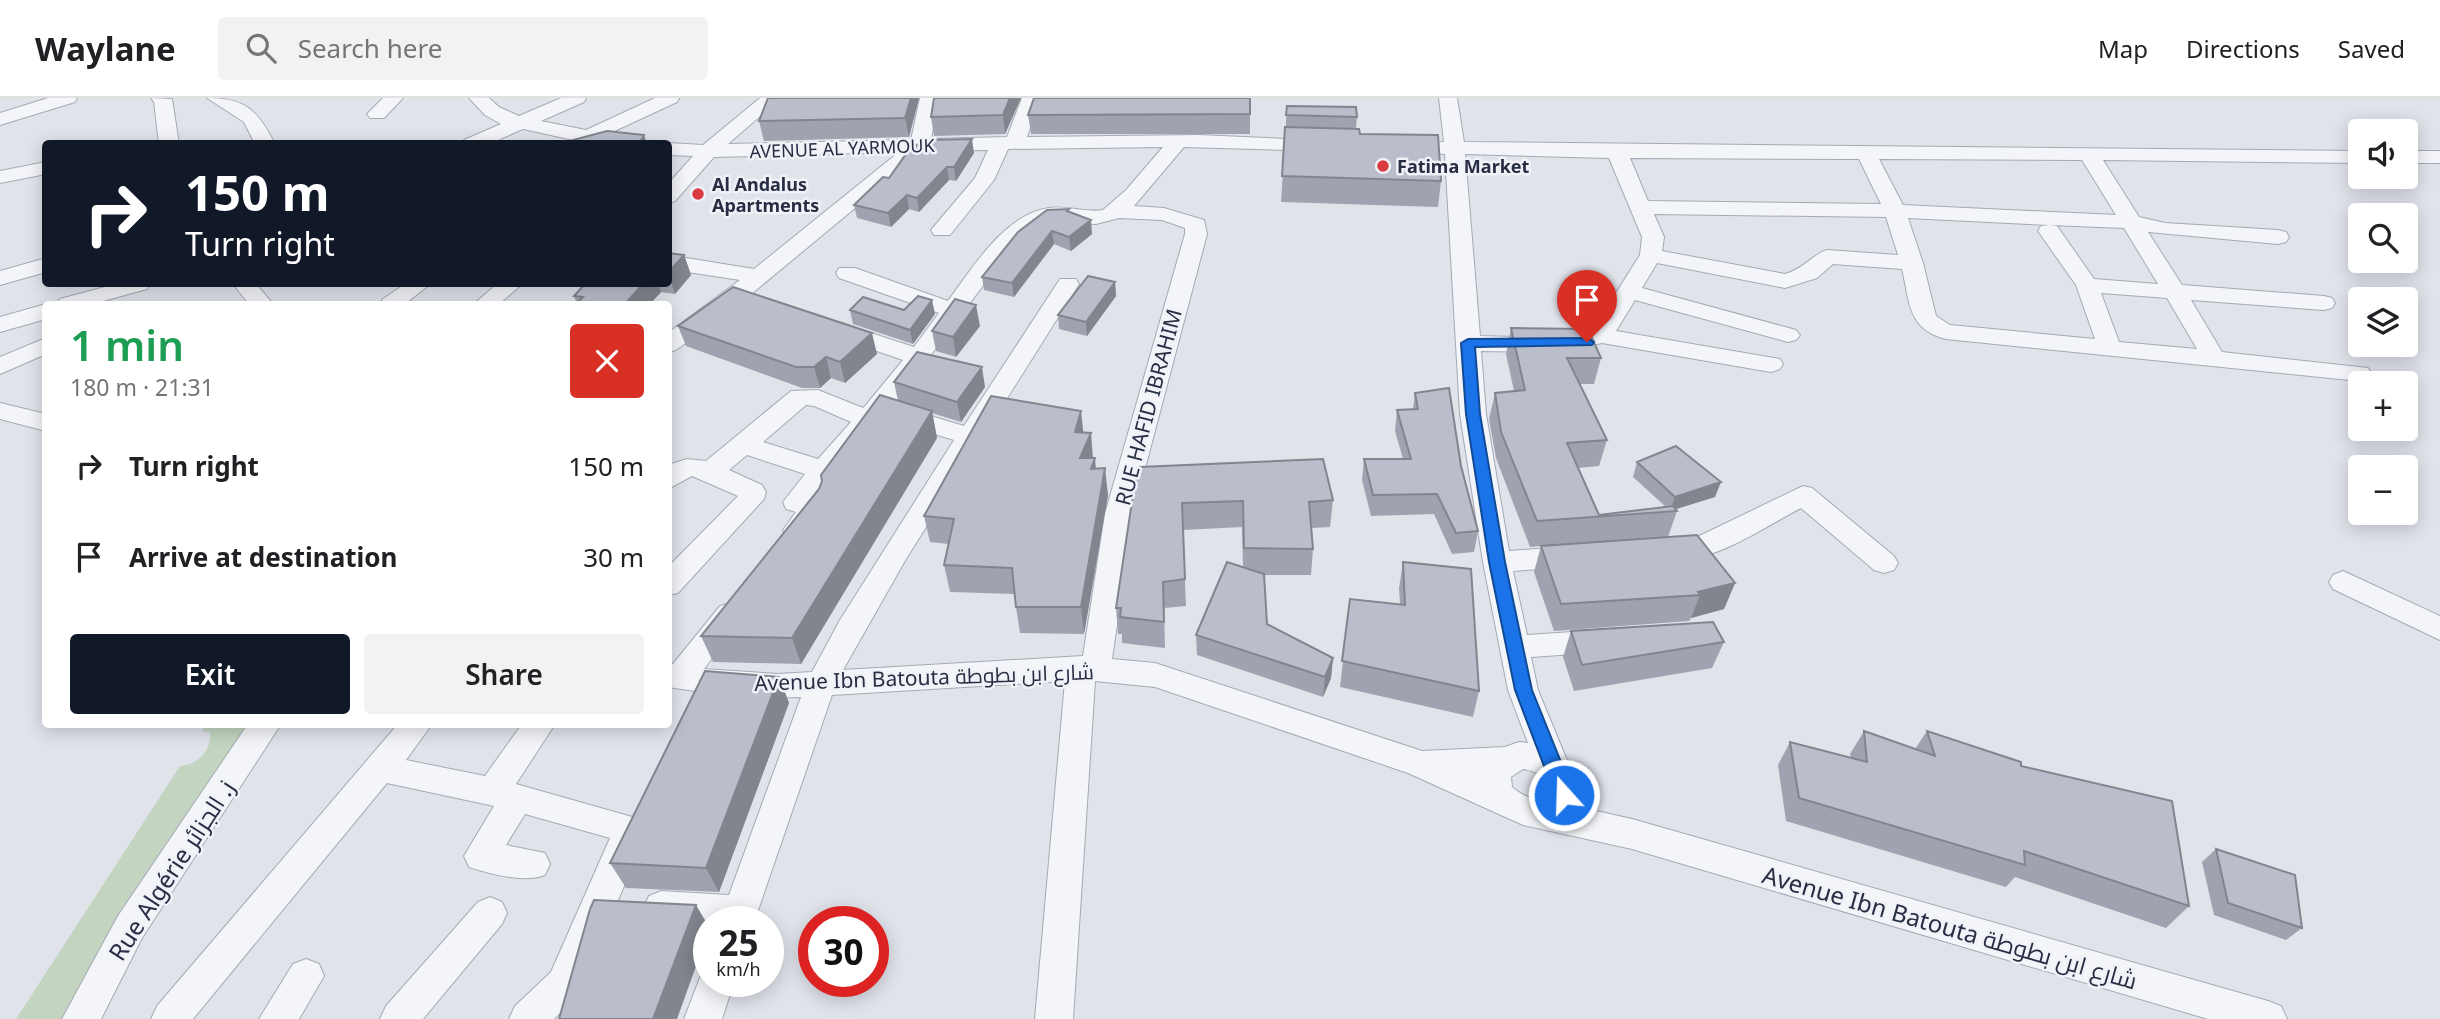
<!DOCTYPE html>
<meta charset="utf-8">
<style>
:root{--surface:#fff;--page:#f2f2f2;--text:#202124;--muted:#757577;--line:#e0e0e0;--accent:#111827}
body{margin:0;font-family:"Noto Sans",Cairo,sans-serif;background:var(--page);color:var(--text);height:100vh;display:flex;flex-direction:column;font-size:26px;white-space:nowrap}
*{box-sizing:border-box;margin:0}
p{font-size:23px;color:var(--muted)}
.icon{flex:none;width:38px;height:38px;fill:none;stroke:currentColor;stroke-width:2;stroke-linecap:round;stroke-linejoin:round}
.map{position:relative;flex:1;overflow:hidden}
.panel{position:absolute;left:42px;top:203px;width:630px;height:427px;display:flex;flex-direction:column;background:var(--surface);border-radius:7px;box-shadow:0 4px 18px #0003}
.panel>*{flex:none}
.banner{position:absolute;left:42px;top:42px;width:630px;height:147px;border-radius:7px;box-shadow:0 4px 18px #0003;background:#111827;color:#fff;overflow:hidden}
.controls{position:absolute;left:2348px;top:21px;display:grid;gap:14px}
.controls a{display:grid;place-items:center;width:70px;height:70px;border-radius:7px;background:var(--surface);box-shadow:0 4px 18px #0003;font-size:35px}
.speed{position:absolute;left:693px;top:808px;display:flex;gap:14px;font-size:35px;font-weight:700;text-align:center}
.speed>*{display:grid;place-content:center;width:91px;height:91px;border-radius:50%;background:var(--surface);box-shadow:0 4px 18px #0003;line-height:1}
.speed small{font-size:18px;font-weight:400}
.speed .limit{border:10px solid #d22;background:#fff;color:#111}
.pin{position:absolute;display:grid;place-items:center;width:60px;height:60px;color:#fff;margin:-72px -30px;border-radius:50% 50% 50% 0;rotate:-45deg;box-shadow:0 0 7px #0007}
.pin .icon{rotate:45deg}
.me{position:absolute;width:77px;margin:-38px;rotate:340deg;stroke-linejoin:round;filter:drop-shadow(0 0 5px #0008)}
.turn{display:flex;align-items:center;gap:24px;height:147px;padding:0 28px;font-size:32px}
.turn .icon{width:91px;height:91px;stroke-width:2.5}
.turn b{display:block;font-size:49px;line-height:60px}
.round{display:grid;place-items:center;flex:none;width:74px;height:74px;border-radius:7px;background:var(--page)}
.overview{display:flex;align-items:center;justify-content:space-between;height:119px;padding:0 28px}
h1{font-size:42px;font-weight:600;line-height:52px;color:#1e9e55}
.button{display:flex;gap:14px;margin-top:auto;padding:14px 28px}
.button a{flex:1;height:80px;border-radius:7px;background:var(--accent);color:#fff;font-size:28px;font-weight:600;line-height:80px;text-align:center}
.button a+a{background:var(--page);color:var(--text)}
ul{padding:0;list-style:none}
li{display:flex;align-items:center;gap:21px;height:91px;padding:0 28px}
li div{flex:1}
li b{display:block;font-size:26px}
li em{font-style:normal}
header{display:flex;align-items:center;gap:42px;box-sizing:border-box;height:98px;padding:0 35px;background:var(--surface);border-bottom:2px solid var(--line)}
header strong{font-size:33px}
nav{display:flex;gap:38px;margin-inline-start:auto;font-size:24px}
.search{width:490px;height:63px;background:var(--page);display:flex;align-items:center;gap:18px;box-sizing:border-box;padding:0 24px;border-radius:7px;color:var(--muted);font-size:26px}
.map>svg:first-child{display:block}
.green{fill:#c3d5c1}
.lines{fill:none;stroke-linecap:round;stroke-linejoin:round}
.street-casing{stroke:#a5a9b5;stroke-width:2}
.street{fill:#f3f5f8;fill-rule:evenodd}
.wall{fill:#a0a3af}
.shaded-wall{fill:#82858e}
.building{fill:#babecb;stroke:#82858e;stroke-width:2}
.route{fill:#1a73e8;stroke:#114b97;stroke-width:2}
.poi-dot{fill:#da3a41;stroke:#f0f2f8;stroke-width:2.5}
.labels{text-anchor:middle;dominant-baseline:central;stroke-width:5;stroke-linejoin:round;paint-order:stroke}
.far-street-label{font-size:18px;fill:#272e44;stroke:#f0f2f8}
.far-poi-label{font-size:18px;font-weight:bold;fill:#272e44;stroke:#f0f2f8;text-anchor:start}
.street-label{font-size:21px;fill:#272e44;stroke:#f0f2f8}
.near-street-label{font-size:24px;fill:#272e44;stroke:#f0f2f8}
</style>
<header>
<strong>Waylane</strong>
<div class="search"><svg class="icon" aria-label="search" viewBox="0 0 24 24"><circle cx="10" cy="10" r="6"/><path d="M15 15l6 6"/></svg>Search here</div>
<nav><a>Map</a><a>Directions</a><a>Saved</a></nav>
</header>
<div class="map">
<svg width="2440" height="921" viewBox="0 0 2440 921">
<rect width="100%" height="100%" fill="#e0e3ea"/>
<path class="green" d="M 206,627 L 258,627 L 67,921 L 16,921 L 180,668 C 198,667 212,652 210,634 L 202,633 Z"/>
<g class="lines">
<g class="street-casing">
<path id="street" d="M 48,0 L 77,0 L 75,4 L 0,27 L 0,15 Z
M 151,0 L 172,1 L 179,46 L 159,46 L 154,4 Z
M 207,0 C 246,0 257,12 275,46 L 255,46 L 244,24 Z
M 383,0 L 403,0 L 384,20 L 370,20 L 367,16 Z
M 469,0 L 489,0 L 499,9 L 519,18 L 561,0 L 586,0 L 584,4 L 541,23 L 586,32 L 655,0 L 679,0 L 677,4 L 608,36 L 633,42 L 636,46 L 587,45 L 523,31 L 489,46 L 461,46 L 464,42 L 501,26 L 485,17 Z
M 760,0 L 781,0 L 728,46 L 911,42 L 920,0 L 938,0 L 931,41 L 1007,39 L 1022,0 L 1040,0 L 1027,39 L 1199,37 L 1330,43 L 1333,47 L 1330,51 L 1323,53 L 1184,49 L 1134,108 L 1164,110 L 1204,122 L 1207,136 L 1133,416 L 1112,561 L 1155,565 L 1422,653 L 1505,649 L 1519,644 L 1528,645 L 1508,592 L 1483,464 L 1460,316 L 1445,56 L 1395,53 L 1392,49 L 1395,45 L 1444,44 L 1439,0 L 1457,0 L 1464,44 L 2361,53 L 2361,65 L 2103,62 L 2139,119 L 2165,125 L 2278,132 L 2286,134 L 2289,139 L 2286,144 L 2278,146 L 2148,134 L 2182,187 L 2324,198 L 2332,200 L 2335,205 L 2332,210 L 2324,212 L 2191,202 L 2222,254 L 2368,270 L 2371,275 L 2368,280 L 2359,283 L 1946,241 C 1907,231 1910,204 1902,171 L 1833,166 L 1817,180 L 1785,190 L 1657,165 L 1642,190 L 1796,232 L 1800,237 L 1796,242 L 1788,244 L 1635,202 L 1616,233 L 1780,261 L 1783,266 L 1780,271 L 1771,274 L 1602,245 L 1553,254 L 1481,253 L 1486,316 L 1509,453 L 1576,448 L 1586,451 L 1590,458 L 1586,465 L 1576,468 L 1513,473 L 1527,537 L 1603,532 L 1613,535 L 1618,543 L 1613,551 L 1603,554 L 1531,559 L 1538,592 L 1566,660 L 1578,682 L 1580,695 L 1574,708 L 1632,721 L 2268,903 L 2281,908 L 2287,921 L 2208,921 L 1632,751 L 1523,727 L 1408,675 L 1155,589 L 1095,583 L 1073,921 L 1035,921 L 1065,583 L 832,597 L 754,824 L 709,824 L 709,827 L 661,825 L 649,820 L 644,809 L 649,798 L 661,793 L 729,797 L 801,599 C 757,601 712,596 668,589 L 668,565 L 673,566 L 720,508 L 730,505 L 740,508 L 745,516 L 704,571 L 778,576 L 812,574 L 840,522 L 954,342 L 889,322 L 886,316 L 815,399 L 825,402 L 828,409 C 819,426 808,445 787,439 L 783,432 L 796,414 L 786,411 L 783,404 L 805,376 L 747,357 L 729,372 L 762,387 L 766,394 L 764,401 L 678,495 L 668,497 L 668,469 L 738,398 L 692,378 L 668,391 L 668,367 L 687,361 L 706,363 L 791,293 L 818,292 L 863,310 L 866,307 L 903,262 L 830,237 L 826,232 L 830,227 L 838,225 L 846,227 L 914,249 L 939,215 L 839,180 L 836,175 L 839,170 L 855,170 L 948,203 C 973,169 1005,116 1049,110 C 1067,107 1085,115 1103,112 L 1126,92 L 1163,49 L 1008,51 L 994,82 L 950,137 L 934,137 L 931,132 L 975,80 L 988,52 L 924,53 L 744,202 L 676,252 L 668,254 L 668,235 L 740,182 L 668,171 L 668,157 L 754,171 L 899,54 L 714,59 L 675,103 L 668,105 L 668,86 L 693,58 L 668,57 L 668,46 L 666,46 L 668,45 L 703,47 ZM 1465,56 L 1609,60 L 1642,139 L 1640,157 L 1592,233 L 1553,240 L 1480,238 ZM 1630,60 L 1859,61 L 1881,106 L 1648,103 ZM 1879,61 L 2082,62 L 2116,117 L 1903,107 ZM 1654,116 L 1886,119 L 1898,157 L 1827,152 C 1813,156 1804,171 1785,176 L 1662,153 L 1664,139 ZM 1119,120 L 1162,122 L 1185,130 L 1185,136 L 1105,416 L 1083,558 L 843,572 L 906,461 L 1079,186 L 1076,181 L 1060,181 L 964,328 L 898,308 L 891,310 L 988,181 L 1027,137 L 1048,123 L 1096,126 ZM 1908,120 L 2049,127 L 2041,128 L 2038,133 L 2076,187 L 2095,241 L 1950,227 L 1936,218 L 1923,165 ZM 2050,127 L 2124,130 L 2158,186 L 2094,181 L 2057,128 ZM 2101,195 L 2167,200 L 2197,251 L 2119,244 ZM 806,307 L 814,308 L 851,324 L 818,361 L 763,344 ZM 1523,671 C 1538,673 1549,680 1546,696 C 1533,704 1523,698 1512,689 L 1511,679 Z
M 2406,53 L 2440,53 L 2440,65 L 2406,65 Z
M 46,64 L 46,76 L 0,85 L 0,73 Z
M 46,160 L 46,174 L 0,187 L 0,173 Z
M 116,186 L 150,186 L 147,191 L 92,206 L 56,206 L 60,201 Z
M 233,186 L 256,186 L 273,206 L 249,206 Z
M 405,186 L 430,186 L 405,206 L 380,206 L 383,201 Z
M 497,186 L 522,186 L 499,206 L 474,206 Z
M 46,206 L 46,221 L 0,234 L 0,219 Z
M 46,240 L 46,256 L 0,276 L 0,259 Z
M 0,305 L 46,316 L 46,333 L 0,321 Z
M 1803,388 L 1812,390 L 1894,458 L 1898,465 L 1894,472 L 1884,475 L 1874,472 L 1801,410 C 1762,430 1704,473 1659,459 L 1655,452 L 1659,445 L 1695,440 Z
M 2343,473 L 2440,518 L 2440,542 L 2333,491 L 2329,484 L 2333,477 Z
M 248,626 L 281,626 L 142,840 L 101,921 L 62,921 L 118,818 Z
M 398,626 L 432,626 L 406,662 L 485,678 L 522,626 L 555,626 L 516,686 L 643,722 L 648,732 L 577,898 L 554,921 L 509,921 L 515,908 L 551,874 L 610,740 L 525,716 L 506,747 L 545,755 L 550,766 L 545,777 C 523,785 491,776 469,769 L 464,758 L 494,708 L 387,685 L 193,921 L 151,921 L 157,908 Z
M 490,799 L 502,804 L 507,815 L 502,826 L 423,921 L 380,921 L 386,908 L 478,804 Z
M 306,861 L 319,866 L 324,878 L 299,921 L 259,921 L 293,866 Z
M 709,870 L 709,884 L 734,884 L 722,921 L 684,921 L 703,872 Z"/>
</g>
<use href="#street" class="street"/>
</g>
<path class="wall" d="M 919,0 L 909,39 L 764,43 L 759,23 Z
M 1021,0 L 1005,36 L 934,38 L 931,19 Z
M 1250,0 L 1250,36 L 1031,36 L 1028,17 Z
M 1287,8 L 1357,19 L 1356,30 L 1360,36 L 1441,83 L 1438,109 L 1281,104 Z
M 974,55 L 956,83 L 949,82 L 919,114 L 909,111 L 891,129 L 857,120 L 854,107 Z
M 1070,114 L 1092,136 L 1071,153 L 1054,146 L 1014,199 L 984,192 L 982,179 Z
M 668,155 L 684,157 L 691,177 L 675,196 L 661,194 L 650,206 L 577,206 L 574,198 L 585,186 L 668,186 Z
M 1115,184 L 1116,198 L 1087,238 L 1059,231 L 1058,217 Z
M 850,212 L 935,216 L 913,246 L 853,226 Z
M 678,228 L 877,256 L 845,285 L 831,280 L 820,290 L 802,290 L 686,248 Z
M 980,228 L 956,259 L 936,253 L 932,233 Z
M 1511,230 L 1601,260 L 1594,286 L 1579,286 L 1607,342 L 1599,368 L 1578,370 L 1599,417 L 1666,409 L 1633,379 L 1637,364 L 1715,399 L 1675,411 L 1677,413 L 1668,439 L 1735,485 L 1724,511 L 1691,520 L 1689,523 L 1554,533 L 1534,474 L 1541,448 L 1530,449 L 1496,360 L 1489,321 L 1495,295 L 1514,293 L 1506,256 Z
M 894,284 L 985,289 L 961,324 L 932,315 L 937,340 L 801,566 L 713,564 L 701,538 L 819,391 L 898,303 Z
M 1415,295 L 1461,368 L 1478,433 L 1474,454 L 1452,456 L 1434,416 L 1371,418 L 1362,382 L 1364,361 L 1403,361 L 1395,333 L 1397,312 L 1413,311 Z
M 1083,334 L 1093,360 L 1096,371 L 1108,397 L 1084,536 L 1020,535 L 1014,496 L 950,494 L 944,467 L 948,446 L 930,444 L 924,418 Z
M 1140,369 L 1333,402 L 1330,429 L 1311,430 L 1313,451 L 1311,477 L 1264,477 L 1267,526 L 1333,560 L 1331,580 L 1323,599 L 1197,557 L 1196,537 L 1243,469 L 1242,429 L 1183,432 L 1186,508 L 1164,510 L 1165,550 L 1122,545 L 1122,536 L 1118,536 L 1116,510 Z
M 1403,464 L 1479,593 L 1473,619 L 1340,589 L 1350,501 L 1400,506 L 1399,490 Z
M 1571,533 L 1724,544 L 1712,570 L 1574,593 L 1563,559 Z
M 779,579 L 789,605 L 719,794 L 626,790 L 610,765 Z
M 1864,633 L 1915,651 L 1927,633 L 2021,668 L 2189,808 L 2166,830 L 2015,779 L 2006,789 L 1786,723 L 1778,667 L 1790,644 L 1851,660 L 1850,656 Z
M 2216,751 L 2302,830 L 2286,842 L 2214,817 L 2202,764 Z"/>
<path class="shaded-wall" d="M 911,0 L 919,0 L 909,39 L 905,20 Z
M 1010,0 L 1021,0 L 1005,36 L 1003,17 Z
M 644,37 L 647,46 L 639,46 Z
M 972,41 L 974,55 L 956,83 L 954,69 Z
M 947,69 L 949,82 L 919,114 L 917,100 Z
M 907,97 L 909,111 L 891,129 L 888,115 Z
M 1091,122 L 1092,136 L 1071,153 L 1069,139 Z
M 1052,133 L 1054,146 L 1014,199 L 1012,185 Z
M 684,157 L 691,177 L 675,196 L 668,175 Z
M 1115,184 L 1116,198 L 1087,238 L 1086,224 Z
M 643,186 L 658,186 L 661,194 L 650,206 L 625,206 Z
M 932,202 L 935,216 L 913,246 L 910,232 Z
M 976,207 L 980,228 L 956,259 L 953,239 Z
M 872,235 L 877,256 L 845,285 L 840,264 Z
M 826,259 L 831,280 L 820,290 L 814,269 Z
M 982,269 L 985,289 L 961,324 L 957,304 Z
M 932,313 L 937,340 L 801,566 L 792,540 Z
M 1081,313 L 1084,340 L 1075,334 Z
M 1091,335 L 1093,361 L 1080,360 Z
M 1095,360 L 1097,386 L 1091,371 Z
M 1105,370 L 1108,397 L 1084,536 L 1081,509 Z
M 1721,384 L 1715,399 L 1670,413 L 1675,399 Z
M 1735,485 L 1724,511 L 1691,520 L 1700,497 L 1698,494 Z
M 1333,560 L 1331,580 L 1323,599 L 1325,579 Z
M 779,579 L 789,605 L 719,794 L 706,770 Z
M 696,807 L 709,829 L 709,832 L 677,921 L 653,921 Z"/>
<path class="building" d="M 768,0 L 911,0 L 905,20 L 759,23 Z
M 934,0 L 1010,0 L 1003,17 L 931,19 Z
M 1034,0 L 1250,0 L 1250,16 L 1028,17 Z
M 1287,8 L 1356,9 L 1357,19 L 1286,17 Z
M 1285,29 L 1359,31 L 1360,36 L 1438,37 L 1441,83 L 1282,78 Z
M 607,33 L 644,37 L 639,46 L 567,46 L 569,43 Z
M 972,41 L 954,69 L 947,69 L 917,100 L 907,97 L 888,115 L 854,107 L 883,79 L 889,80 L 906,56 L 923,42 Z
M 1069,111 L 1067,113 L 1091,122 L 1069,139 L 1052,133 L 1012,185 L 982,179 L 1018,134 L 1047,112 Z
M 668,155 L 684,157 L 668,175 Z
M 1088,178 L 1115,184 L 1086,224 L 1058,217 Z
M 585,186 L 643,186 L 625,206 L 588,206 L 577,205 L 583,199 L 574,198 Z
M 733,189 L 872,235 L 840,264 L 826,259 L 814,269 L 796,269 L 678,228 Z
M 918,198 L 932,202 L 910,232 L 850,212 L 863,199 L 904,212 Z
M 955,201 L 976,207 L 953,239 L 932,233 Z
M 1511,230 L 1588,231 L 1601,260 L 1567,260 L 1607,342 L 1567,345 L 1599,417 L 1673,408 L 1677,413 L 1537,423 L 1501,334 L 1495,295 L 1525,292 Z
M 917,254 L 982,269 L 957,304 L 894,284 Z
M 1449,290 L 1461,368 L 1478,433 L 1456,435 L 1437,396 L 1373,397 L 1364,361 L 1411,361 L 1397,312 L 1418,311 L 1415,295 Z
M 880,297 L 932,313 L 792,540 L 701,538 L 819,391 L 822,383 L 821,377 Z
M 991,298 L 1081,313 L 1075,334 L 1091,335 L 1080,360 L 1095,360 L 1091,371 L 1105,370 L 1081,509 L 1016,509 L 1012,470 L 944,467 L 954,421 L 924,418 Z
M 1676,348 L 1721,384 L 1675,399 L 1637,364 Z
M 1323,361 L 1333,402 L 1309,404 L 1313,451 L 1244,450 L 1243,403 L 1182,405 L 1185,481 L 1163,484 L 1164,524 L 1120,519 L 1121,510 L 1116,510 L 1134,390 L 1140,369 Z
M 1697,437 L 1735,485 L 1698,494 L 1700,497 L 1561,506 L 1541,448 Z
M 1227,464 L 1264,476 L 1267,526 L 1333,560 L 1325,579 L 1196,537 Z
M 1403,464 L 1471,471 L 1479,593 L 1342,563 L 1350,501 L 1405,507 Z
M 1713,524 L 1724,544 L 1582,567 L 1571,533 Z
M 705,573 L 779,579 L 706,770 L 610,765 Z
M 1864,633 L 1935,658 L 1927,633 L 2021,664 L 2021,668 L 2172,703 L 2189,808 L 2024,753 L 2025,767 L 1799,700 L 1790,644 L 1867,664 Z
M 2216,751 L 2295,777 L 2302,830 L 2228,805 Z
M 594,802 L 696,807 L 653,921 L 559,921 L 590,811 Z"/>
<path class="route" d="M 1587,240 L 1594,244 L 1592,247 L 1475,249 L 1480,316 L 1505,464 L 1532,592 L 1561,664 L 1572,682 L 1573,697 L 1570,702 L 1564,705 L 1557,702 L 1554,684 L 1544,668 L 1515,592 L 1489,464 L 1466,316 L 1461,245 L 1468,241 Z"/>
<g class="poi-dot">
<circle cx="1383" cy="68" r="7"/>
<circle cx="698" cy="96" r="7"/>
</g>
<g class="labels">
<g class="far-street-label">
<text transform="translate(842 50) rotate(-2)">AVENUE AL YARMOUK</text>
</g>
<g class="far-poi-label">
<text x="1397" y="68">Fatima Market</text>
<text x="712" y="86">Al Andalus<tspan x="712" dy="21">Apartments</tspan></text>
</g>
<g class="street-label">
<text transform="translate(1148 309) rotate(-75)">RUE HAFID IBRAHIM</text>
<text transform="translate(924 579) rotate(-2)">Avenue Ibn Batouta شارع ابن بطوطة</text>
</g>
<g class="near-street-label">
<text transform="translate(171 772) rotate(-57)">Rue Algérie ز. الجزائر</text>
<text transform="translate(1950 829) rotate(16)">Avenue Ibn Batouta شارع ابن بطوطة</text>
</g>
</g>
</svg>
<div class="controls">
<a><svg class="icon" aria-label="sound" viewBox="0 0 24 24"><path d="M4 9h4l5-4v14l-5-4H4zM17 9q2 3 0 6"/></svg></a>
<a><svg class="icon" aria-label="search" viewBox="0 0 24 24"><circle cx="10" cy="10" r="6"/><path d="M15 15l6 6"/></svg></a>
<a><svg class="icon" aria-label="layers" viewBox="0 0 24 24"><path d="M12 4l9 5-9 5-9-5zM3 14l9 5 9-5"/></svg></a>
<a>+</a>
<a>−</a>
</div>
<div class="speed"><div>25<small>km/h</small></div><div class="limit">30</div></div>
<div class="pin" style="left:1587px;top:244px;background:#d93025"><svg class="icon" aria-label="arrive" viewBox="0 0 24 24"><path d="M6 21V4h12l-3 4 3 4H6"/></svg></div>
<svg class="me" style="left:1564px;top:697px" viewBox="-20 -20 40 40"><circle r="17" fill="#1a73e8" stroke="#fff" stroke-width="3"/><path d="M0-11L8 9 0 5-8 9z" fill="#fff"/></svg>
<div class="banner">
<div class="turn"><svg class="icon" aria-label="right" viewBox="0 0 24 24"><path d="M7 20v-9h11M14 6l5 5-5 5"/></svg><div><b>150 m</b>Turn right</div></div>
</div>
<section class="panel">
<div class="overview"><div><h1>1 min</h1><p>180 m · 21:31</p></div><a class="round" style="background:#d93025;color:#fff"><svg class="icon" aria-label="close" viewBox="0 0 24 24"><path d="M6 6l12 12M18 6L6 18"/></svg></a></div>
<ul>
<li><svg class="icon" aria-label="right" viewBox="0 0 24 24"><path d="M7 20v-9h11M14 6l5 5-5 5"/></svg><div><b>Turn right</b></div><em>150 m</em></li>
<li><svg class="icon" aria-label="arrive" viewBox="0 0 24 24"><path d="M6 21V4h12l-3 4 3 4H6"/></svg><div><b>Arrive at destination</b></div><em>30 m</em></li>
</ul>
<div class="button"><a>Exit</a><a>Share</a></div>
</section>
</div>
